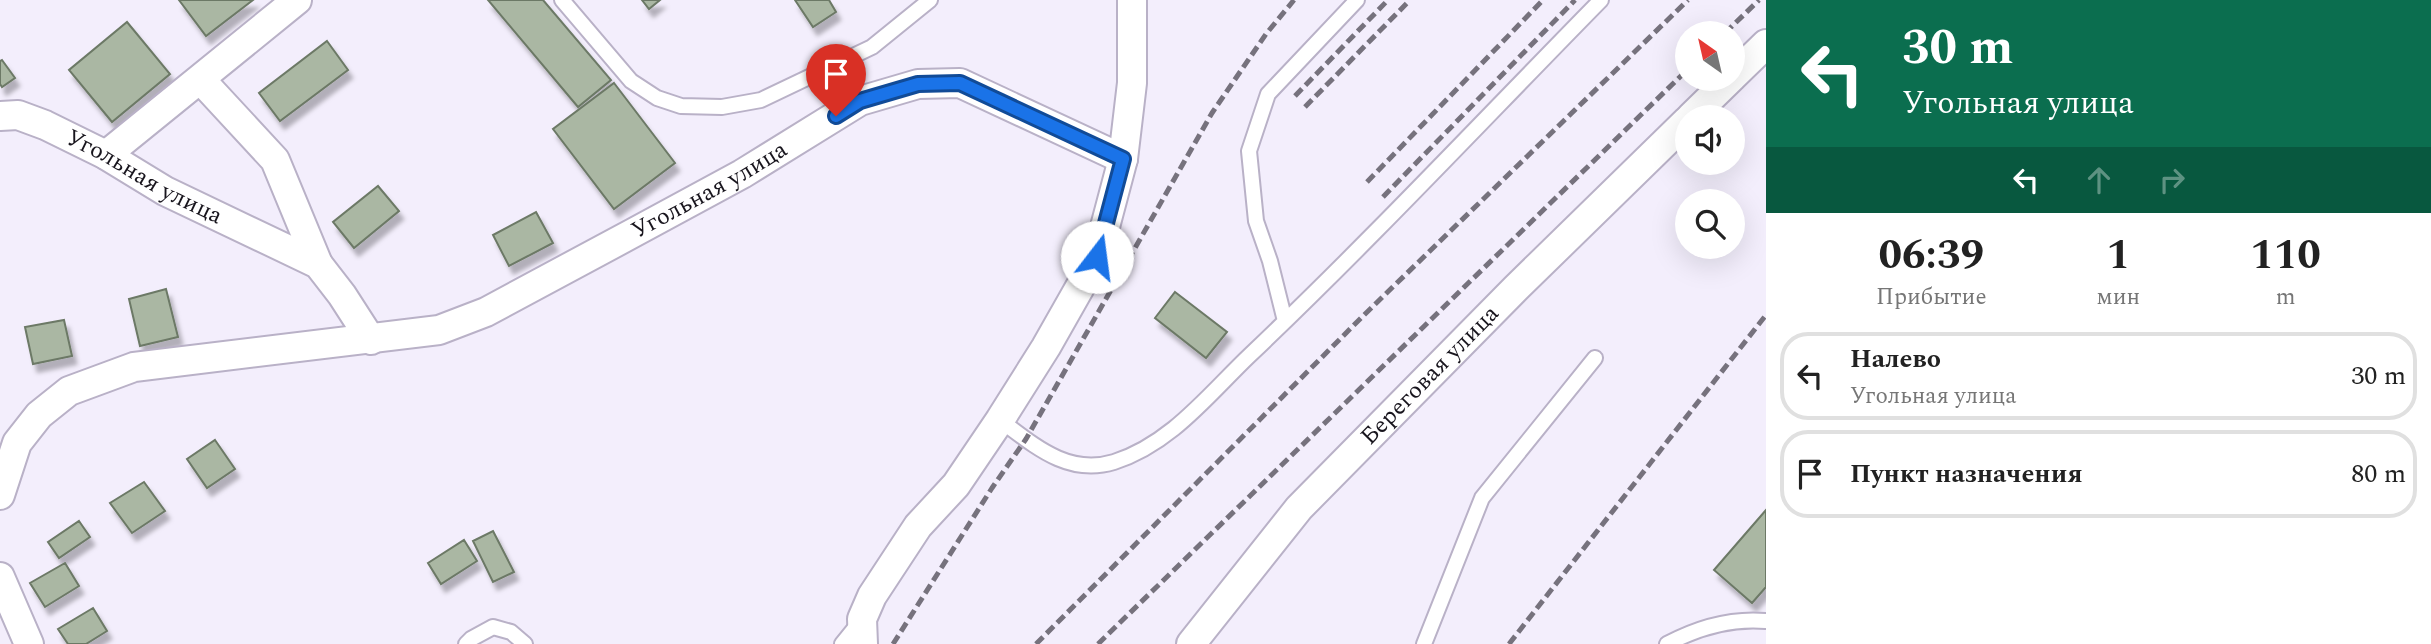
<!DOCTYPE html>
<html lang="ru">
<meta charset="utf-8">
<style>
:root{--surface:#fff;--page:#f2f2f2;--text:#222;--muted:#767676;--line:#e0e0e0}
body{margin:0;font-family:Spectral,serif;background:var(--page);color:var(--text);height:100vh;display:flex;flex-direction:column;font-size:26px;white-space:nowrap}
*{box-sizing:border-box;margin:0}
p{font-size:23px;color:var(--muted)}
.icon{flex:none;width:38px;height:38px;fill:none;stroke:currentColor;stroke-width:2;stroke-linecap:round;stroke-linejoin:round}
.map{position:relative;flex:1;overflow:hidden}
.drawer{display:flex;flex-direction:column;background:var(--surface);width:665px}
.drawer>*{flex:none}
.banner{background:#0b6e4f;color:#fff;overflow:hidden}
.needle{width:46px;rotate:326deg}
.fabs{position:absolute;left:1675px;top:21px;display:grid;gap:14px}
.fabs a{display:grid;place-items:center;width:70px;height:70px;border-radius:50%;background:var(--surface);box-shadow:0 7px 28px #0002;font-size:35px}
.pin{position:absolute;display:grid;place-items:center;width:60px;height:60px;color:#fff;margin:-72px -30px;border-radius:50% 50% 50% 0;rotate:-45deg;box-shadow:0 0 7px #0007}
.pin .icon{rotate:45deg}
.me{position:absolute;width:77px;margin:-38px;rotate:15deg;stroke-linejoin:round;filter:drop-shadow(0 0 5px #0008)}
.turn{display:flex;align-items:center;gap:24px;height:147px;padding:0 21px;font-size:32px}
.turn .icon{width:91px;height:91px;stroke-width:2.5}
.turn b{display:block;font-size:49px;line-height:60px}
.lanes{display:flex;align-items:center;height:66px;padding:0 21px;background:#0003;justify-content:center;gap:35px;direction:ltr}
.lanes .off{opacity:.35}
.eta{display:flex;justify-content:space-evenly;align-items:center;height:119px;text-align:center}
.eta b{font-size:42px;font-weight:700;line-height:49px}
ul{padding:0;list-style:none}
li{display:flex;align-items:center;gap:21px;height:88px;margin:0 14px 10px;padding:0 7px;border:4px solid var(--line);border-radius:28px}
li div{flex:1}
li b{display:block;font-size:26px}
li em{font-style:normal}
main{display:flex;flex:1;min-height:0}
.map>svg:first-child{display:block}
.building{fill:#aab7a3;stroke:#6c7966;stroke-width:2;filter:url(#shadow)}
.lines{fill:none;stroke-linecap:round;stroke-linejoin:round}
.lane-casing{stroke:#b9b1c7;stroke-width:18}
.street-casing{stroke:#b9b1c7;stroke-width:32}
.lane{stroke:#fff;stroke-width:14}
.street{stroke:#fff;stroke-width:28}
.rail{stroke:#76727d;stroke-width:5;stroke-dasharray:10 5;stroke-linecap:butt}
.route-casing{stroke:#114b97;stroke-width:18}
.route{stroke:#1a73e8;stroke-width:12}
.labels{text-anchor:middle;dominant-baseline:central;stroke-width:7;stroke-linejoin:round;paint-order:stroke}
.street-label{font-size:24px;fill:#18151d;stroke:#fefefe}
</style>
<main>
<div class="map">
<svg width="1766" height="644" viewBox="0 0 1766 644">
<defs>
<filter id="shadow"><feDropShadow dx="4.5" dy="8" stdDeviation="2" flood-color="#0004"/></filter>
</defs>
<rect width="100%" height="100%" fill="#f3eefc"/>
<path class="building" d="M 179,0 L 253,0 L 206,36 Z
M 488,0 L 543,0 L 611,80 L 578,107 Z
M 642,0 L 660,0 L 649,9 Z
M 795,0 L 829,0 L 836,12 L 813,27 Z
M 127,22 L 170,74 L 112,122 L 69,70 Z
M 327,41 L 348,70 L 280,121 L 259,93 Z
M 2,60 L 15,78 L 2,87 L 0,84 L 0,61 Z
M 614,83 L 675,163 L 614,209 L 553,129 Z
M 378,186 L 399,211 L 354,248 L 333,222 Z
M 536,212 L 553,243 L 509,266 L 493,235 Z
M 166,289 L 178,337 L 140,346 L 129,299 Z
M 1175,292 L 1227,332 L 1206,358 L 1155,318 Z
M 64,320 L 72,356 L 33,364 L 25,327 Z
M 215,440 L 235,469 L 207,488 L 187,459 Z
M 144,482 L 165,511 L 132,533 L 110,503 Z
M 1766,510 L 1766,587 L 1752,603 L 1714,570 Z
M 79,521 L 90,537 L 59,558 L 48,542 Z
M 493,531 L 514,572 L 493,582 L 473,541 Z
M 464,540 L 477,561 L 441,584 L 428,563 Z
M 65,563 L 79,586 L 45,607 L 30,583 Z
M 93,608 L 107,631 L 86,644 L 68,644 L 58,629 Z"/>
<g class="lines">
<g class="lane-casing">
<path id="lane" d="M 562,0 L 631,81 L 657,98 L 681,106 L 722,107 L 761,100 L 872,47 L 930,0
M 1285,321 L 1270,261 L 1256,221 L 1249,151 L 1268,94 L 1357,0
M 1000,420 C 1035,446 1068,476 1114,462 C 1171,444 1209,394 1250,355 C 1371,240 1485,118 1601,0
M 466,644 L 471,639 L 493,627 L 511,632 L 525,644
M 842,644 L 859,623
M 1424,644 L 1482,498 L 1595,358
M 1667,644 C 1697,628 1732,618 1766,621"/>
</g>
<g class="street-casing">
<g id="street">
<path d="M 1732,77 L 1766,44"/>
<path d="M 201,80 L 275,160 L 318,264"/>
<path id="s1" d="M 0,116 L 18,115 L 45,125 L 106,155 L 165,191 L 318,264 L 342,295 L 371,340"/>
<path d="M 1691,117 L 1730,79"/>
<path d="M 106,155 L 297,0"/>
<path id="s2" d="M 0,495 L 17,443 L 39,415 L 69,391 L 134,367 L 439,330 L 486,312 L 633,233 L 742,174 L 860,101 L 918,84 L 960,83 L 1123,159"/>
<path d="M 0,577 L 29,644"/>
<path d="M 863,644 L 862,619 L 872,596 L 918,526 L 956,485 L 1000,420 L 1046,347 L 1097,257 L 1123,159 L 1132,83 L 1132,0"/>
<path id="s3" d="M 1191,644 L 1299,508 L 1516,288 L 1687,121"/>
</g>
</g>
<use href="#lane" class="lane"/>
<use href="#street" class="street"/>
<path class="rail" d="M 1725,33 L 1759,0
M 1295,96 L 1388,0
M 1305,107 L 1410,0
M 1367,182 L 1543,0
M 1383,197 L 1575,0
M 893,644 L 992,488 L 1026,439 L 1212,113 L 1266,34 L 1294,0
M 1036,644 L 1364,315 L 1688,0
M 1098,644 L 1687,70
M 1509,644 L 1766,315"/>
</g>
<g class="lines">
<g class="route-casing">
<path id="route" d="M 836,116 L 860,101 L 918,84 L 960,83 L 1123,159 L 1097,257"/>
</g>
<use href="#route" class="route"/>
</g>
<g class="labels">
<g class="street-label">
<text stroke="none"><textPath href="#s1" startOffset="159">Угольная улица</textPath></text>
<text stroke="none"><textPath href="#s2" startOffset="810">Угольная улица</textPath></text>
<text stroke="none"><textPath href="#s3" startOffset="360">Береговая улица</textPath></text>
</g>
</g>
</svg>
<div class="fabs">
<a><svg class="needle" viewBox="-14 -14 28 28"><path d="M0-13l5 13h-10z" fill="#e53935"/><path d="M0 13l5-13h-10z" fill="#767676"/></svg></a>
<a><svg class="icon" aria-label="sound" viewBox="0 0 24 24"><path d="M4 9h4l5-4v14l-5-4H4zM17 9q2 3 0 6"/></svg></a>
<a><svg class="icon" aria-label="search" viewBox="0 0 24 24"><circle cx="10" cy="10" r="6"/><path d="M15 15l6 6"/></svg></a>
</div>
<div class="pin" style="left:836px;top:116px;background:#d93025"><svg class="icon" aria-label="arrive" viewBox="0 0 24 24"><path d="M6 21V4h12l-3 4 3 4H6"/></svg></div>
<svg class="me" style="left:1097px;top:257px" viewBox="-20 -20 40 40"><circle r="19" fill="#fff"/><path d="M0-13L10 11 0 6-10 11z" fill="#1a73e8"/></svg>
</div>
<section class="drawer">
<div class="banner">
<div class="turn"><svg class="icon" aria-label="left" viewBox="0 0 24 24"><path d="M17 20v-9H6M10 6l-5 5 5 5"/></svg><div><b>30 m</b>Угольная улица</div></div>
<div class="lanes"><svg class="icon" aria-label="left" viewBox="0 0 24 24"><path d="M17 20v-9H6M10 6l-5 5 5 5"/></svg><svg class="icon off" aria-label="ahead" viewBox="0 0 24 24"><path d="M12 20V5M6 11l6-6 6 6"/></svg><svg class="icon off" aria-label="right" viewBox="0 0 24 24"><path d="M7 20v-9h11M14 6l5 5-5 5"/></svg></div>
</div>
<div class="eta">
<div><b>06:39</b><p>Прибытие</p></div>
<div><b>1</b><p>мин</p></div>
<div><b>110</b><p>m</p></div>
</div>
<ul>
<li><svg class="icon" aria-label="left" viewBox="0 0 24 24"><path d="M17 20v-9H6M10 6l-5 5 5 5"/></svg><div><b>Налево</b><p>Угольная улица</p></div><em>30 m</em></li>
<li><svg class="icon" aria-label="arrive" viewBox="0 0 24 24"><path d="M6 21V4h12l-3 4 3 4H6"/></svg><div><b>Пункт назначения</b></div><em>80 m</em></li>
</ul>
</section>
</main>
